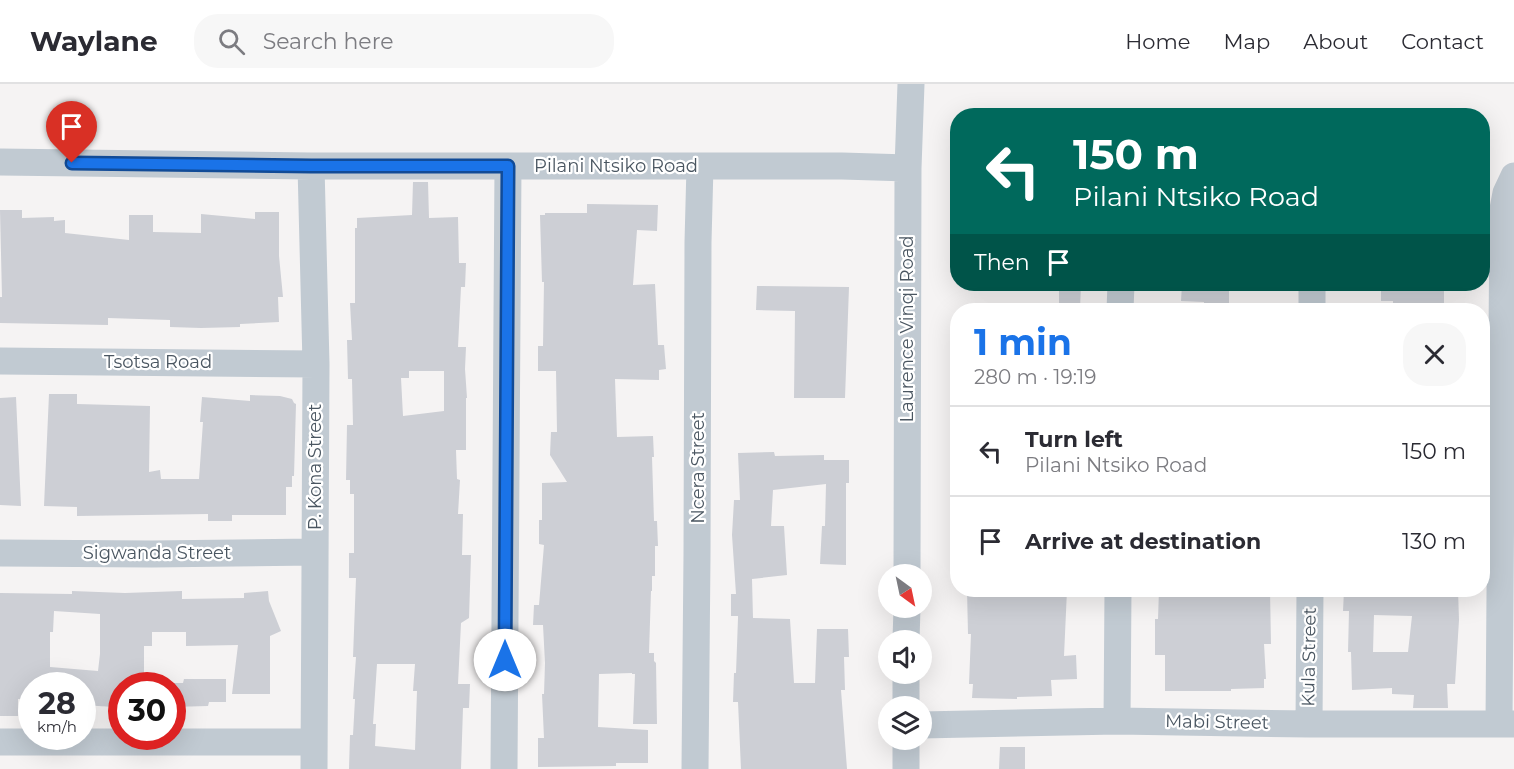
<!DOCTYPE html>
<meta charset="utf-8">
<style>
:root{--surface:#fff;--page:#f7f7f7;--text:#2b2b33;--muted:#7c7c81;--line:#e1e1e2;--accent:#1a73e8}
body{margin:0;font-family:Montserrat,sans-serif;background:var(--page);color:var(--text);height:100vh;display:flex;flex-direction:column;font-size:22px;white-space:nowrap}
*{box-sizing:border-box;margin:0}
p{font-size:20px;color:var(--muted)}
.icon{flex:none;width:33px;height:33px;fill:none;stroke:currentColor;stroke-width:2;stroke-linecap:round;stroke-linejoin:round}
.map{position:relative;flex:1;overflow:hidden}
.drawer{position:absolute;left:950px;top:219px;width:540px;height:294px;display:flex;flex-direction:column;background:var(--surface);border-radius:24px;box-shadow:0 6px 24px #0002}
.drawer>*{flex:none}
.top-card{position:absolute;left:950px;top:24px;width:540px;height:183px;border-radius:24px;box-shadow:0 6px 24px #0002;background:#00695c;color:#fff;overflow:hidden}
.needle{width:39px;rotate:147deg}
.buttons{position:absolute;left:878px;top:480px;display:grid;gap:12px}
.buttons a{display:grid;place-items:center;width:54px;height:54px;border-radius:50%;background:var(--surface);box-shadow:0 6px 24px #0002;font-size:30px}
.speed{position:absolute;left:18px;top:588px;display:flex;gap:12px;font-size:30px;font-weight:700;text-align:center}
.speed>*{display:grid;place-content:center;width:78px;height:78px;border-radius:50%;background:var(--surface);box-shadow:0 6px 24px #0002;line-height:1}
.speed small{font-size:15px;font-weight:400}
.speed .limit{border:9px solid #d22;background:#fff;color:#111}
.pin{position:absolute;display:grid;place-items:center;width:51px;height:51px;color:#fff;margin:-62px -26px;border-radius:50% 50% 50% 0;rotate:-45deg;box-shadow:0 0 6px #0007}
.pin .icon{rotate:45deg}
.me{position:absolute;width:66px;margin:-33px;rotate:0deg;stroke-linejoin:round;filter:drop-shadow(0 0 4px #0008)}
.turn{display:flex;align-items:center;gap:21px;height:126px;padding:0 24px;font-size:27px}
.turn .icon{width:78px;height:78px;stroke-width:2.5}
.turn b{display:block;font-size:42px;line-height:51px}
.then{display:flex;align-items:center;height:57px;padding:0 24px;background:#0003;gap:12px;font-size:22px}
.round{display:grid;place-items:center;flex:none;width:63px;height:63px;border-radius:24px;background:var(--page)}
.headline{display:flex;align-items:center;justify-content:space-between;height:102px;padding:0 24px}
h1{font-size:36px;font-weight:700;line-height:45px;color:var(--accent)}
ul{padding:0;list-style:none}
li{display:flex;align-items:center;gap:18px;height:90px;padding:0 24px;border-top:2px solid var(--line)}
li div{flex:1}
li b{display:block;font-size:22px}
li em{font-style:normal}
header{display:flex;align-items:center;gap:36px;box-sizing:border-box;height:84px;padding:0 30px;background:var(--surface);border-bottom:2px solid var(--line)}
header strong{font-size:28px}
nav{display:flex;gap:33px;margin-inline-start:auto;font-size:21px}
.search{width:420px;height:54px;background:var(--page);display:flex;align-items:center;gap:15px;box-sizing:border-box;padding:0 21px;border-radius:24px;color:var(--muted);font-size:22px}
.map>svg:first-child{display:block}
.building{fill:#cdcfd5;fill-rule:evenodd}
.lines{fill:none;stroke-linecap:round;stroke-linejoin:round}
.street{stroke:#c1cad2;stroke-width:27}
.route-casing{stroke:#114b97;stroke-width:15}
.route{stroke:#1a73e8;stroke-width:10}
.labels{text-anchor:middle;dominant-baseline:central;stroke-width:4.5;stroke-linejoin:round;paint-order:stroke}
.street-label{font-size:18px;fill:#4a5661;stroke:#fff}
</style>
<header>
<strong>Waylane</strong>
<div class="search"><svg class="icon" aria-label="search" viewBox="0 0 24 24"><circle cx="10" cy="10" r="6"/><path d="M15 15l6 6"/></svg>Search here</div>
<nav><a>Home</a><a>Map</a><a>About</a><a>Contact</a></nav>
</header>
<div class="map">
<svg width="1514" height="685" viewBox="0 0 1514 685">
<rect width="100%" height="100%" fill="#f5f3f3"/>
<path class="building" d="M 413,98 L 428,98 L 429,134 L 458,133 L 459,179 L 466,179 L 465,203 L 461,203 L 458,263 L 466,263 L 465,285 L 467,314 L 466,314 L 466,366 L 456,366 L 457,395 L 460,396 L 458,430 L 463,430 L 462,471 L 471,471 L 469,534 L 461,539 L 458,600 L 470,600 L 469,624 L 463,624 L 461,685 L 349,685 L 350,651 L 353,651 L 355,615 L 353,615 L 356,573 L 353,573 L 356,494 L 349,494 L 349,469 L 354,469 L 354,410 L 350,410 L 350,396 L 346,396 L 347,341 L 353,341 L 352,295 L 348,295 L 347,256 L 352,256 L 350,219 L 355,219 L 355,144 L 357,144 L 357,134 L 412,131 ZM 409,287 L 444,287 L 444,327 L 403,332 L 401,294 L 409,294 ZM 377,580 L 415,580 L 413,607 L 417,607 L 415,666 L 375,662 L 376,640 L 373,640 Z
M 587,120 L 658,121 L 657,147 L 637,146 L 633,201 L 655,200 L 658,261 L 664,261 L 666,285 L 659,286 L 659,296 L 615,295 L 617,353 L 653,352 L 654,373 L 652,373 L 654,437 L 657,437 L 658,462 L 655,462 L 655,492 L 652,492 L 652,507 L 651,507 L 649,569 L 654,569 L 654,577 L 656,579 L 657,640 L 633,640 L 635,590 L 632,590 L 632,589 L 599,590 L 598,643 L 648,646 L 648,679 L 616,679 L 616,682 L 538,683 L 538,654 L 544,654 L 542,610 L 544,610 L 545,579 L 543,541 L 533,541 L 534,521 L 539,521 L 544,461 L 539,460 L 539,436 L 542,436 L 542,399 L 567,398 L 550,371 L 551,348 L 557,348 L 556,287 L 538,287 L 538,262 L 543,262 L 544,198 L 542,198 L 540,131 L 545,131 L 545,129 L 587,129 Z
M 0,126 L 22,126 L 22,134 L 54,133 L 54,137 L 65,136 L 65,149 L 129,156 L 129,131 L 153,131 L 153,148 L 201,149 L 201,130 L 255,135 L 255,128 L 279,128 L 279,172 L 283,213 L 278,213 L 279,238 L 240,240 L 240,243 L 201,244 L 170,243 L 170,236 L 108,234 L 108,241 L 0,239 L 0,213 L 2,213 Z
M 1059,200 L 1081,200 L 1080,226 L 1059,226 Z
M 1182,200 L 1229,200 L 1229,226 L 1204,226 L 1204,218 L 1181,217 Z
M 1381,200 L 1444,200 L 1444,226 L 1406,226 L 1406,223 L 1393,223 L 1393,217 L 1381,217 Z
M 757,202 L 849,203 L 845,314 L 794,314 L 795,227 L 756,226 Z
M 49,310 L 77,310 L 77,320 L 150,322 L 149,388 L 160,386 L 161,395 L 199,395 L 203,338 L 200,338 L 202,313 L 250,317 L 250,311 L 280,312 L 292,315 L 294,319 L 296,320 L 294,392 L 292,392 L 292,403 L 286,403 L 286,431 L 232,431 L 232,437 L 208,437 L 208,430 L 77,432 L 77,423 L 44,422 Z
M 16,313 L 21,422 L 0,421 L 0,314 Z
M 774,368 L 775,372 L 824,371 L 824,376 L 849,376 L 849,399 L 846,399 L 846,481 L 820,480 L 822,442 L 825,442 L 826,400 L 773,406 L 771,442 L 784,442 L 787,491 L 752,495 L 753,534 L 790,535 L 794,599 L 815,599 L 817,545 L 848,545 L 849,573 L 844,573 L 845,606 L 841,606 L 847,685 L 741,685 L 738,618 L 733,618 L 734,589 L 736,589 L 738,534 L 738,532 L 731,532 L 731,510 L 736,510 L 732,451 L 734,416 L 740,416 L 738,369 Z
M 967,506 L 1067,506 L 1064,572 L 1076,571 L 1077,595 L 1051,596 L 1052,612 L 1017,613 L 1017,615 L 972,614 L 973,600 L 969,600 L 971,550 L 968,550 Z
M 1159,506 L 1270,506 L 1271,560 L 1264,560 L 1266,595 L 1264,595 L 1264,604 L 1231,605 L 1231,607 L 1165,607 L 1165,571 L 1155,571 L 1155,535 L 1158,535 Z
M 1344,506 L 1458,506 L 1459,536 L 1455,600 L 1447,600 L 1448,624 L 1413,624 L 1414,611 L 1392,610 L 1392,604 L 1352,606 L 1351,568 L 1348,568 L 1349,527 L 1343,527 ZM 1374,531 L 1412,532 L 1408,568 L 1373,568 Z
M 72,507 L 125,509 L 182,507 L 182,515 L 244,514 L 244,509 L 268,507 L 269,517 L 281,547 L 270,552 L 270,610 L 232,610 L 238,561 L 186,562 L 186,548 L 152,548 L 152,562 L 144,562 L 144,602 L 122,602 L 122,620 L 114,620 L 114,623 L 82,621 L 82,602 L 32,602 L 32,615 L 18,615 L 18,632 L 0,632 L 0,509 L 72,510 ZM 54,527 L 100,530 L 100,570 L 98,587 L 50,583 L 50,548 L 53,548 Z
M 184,595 L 226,595 L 226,618 L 209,618 L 208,622 L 172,623 L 172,599 L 183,599 Z
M 1000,663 L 1025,663 L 1025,685 L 999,685 Z"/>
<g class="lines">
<path class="street" d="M 0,78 L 311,82 L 842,82 L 908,84
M 311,82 L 316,280 L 314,685
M 1120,226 L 1121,200
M 1312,226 L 1312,200
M 0,277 L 316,280
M 0,469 L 152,470 L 315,468
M 907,490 L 908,84 L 911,0
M 906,556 L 907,524
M 906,622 L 906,590
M 1117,637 L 1118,506
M 1309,640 L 1310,506
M 1499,640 L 1503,125 L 1506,109 L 1514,92
M 921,641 L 1117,637 L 1309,640 L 1514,640
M 0,658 L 314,658
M 504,685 L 508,82
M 695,685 L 697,471 L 698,158 L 700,82
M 906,685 L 906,656"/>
</g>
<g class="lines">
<g class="route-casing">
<path id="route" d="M 72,79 L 311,82 L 508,82 L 505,576"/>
</g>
<use href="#route" class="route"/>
</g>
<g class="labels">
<g class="street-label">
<text x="616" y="82">Pilani Ntsiko Road</text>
<text transform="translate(907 245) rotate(-90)">Laurence Vinqi Road</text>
<text x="158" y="278">Tsotsa Road</text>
<text transform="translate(315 383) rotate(-90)">P. Kona Street</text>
<text transform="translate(698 384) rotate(-90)">Ncera Street</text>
<text x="157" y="469">Sigwanda Street</text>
<text transform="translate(1309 573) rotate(-89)">Kula Street</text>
<text transform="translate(1217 638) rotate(1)">Mabi Street</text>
</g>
</g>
</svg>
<div class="buttons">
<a><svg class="needle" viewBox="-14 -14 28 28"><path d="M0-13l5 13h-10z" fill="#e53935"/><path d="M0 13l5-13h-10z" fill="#7c7c81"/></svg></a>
<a><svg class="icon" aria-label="sound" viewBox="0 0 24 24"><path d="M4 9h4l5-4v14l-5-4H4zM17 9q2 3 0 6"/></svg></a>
<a><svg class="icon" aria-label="layers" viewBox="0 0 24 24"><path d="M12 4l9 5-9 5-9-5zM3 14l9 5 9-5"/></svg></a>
</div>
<div class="speed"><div>28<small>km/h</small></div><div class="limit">30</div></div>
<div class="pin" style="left:72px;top:79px;background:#d93025"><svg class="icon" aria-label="arrive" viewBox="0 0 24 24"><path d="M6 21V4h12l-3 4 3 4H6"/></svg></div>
<svg class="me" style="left:505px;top:576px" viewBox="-20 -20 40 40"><circle r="19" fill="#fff"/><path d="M0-13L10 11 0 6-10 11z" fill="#1a73e8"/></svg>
<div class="top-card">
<div class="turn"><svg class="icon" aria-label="left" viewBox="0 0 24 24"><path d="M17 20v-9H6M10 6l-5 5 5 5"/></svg><div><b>150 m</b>Pilani Ntsiko Road</div></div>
<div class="then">Then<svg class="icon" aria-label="arrive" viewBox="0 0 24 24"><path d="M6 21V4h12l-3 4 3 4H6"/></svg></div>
</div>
<section class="drawer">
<div class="headline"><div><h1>1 min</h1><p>280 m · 19:19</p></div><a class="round"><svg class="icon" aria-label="close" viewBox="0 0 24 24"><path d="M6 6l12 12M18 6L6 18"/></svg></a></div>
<ul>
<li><svg class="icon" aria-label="left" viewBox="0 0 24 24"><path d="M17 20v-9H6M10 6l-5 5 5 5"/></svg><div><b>Turn left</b><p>Pilani Ntsiko Road</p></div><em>150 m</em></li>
<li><svg class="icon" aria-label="arrive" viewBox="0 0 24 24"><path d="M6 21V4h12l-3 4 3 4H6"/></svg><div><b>Arrive at destination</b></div><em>130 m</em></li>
</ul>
</section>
</div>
